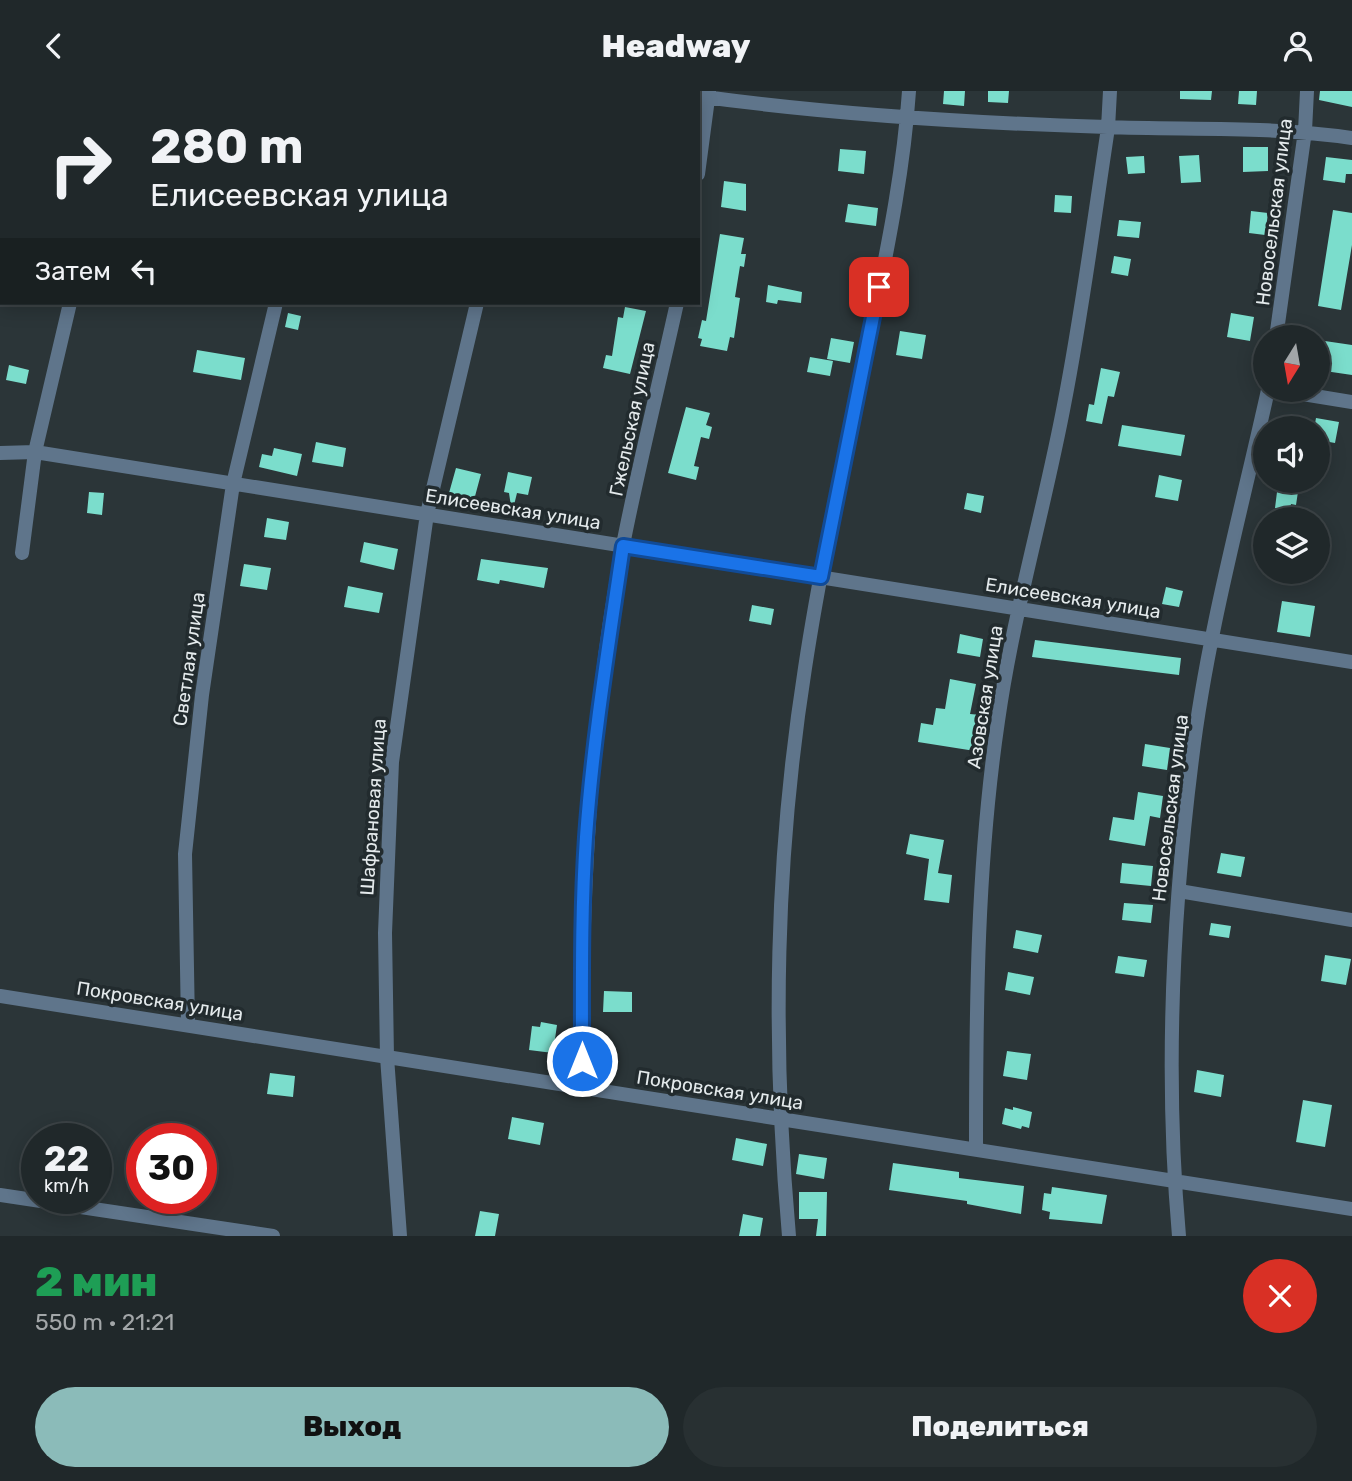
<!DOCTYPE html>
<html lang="ru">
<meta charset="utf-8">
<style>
:root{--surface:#20282a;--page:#283032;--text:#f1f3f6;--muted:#a2a6a8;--line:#3d4447;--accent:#8bbbb9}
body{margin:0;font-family:Rubik,sans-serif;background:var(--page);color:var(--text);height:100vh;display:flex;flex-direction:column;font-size:26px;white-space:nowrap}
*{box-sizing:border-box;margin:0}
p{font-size:23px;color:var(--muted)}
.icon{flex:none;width:38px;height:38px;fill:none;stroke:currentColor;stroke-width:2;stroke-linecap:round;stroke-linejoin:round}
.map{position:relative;height:1145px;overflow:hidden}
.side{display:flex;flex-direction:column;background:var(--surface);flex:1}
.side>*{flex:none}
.guide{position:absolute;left:0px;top:0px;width:700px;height:214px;box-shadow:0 4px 18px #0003,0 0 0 2px var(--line);background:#20282a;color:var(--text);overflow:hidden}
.needle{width:46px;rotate:191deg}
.tools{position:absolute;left:1253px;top:234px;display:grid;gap:14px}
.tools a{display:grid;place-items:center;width:77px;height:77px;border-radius:50%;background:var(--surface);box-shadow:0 4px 18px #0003,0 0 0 2px var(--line);font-size:35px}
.speed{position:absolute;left:21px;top:1032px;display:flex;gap:14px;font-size:35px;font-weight:700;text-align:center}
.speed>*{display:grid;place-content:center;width:91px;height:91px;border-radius:50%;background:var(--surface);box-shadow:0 4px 18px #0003,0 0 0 2px var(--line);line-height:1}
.speed small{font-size:18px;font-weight:400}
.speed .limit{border:10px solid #d22;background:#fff;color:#111}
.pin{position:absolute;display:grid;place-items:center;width:60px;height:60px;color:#fff;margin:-30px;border-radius:14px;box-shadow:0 4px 10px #0006}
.me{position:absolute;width:77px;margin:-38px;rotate:0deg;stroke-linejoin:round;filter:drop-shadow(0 0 5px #0008)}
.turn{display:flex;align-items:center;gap:24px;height:147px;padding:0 35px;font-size:32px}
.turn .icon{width:91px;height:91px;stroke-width:2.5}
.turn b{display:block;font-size:49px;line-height:60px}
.then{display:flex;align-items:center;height:66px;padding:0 35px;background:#0003;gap:14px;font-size:26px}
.round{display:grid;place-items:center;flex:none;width:74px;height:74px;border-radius:37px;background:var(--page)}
.head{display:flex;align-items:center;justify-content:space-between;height:119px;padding:0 35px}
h1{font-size:42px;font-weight:800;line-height:52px;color:#1e9e55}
.cta{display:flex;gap:14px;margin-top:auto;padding:14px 35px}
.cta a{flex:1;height:80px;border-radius:42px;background:var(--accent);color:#111;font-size:28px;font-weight:800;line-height:80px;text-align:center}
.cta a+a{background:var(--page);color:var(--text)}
header{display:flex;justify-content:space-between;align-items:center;height:91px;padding:0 35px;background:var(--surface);font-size:32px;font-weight:800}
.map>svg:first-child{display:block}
.building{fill:#7bddcc}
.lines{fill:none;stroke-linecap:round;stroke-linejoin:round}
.street{stroke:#5f758b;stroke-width:14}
.route-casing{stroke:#114b97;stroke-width:18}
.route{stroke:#1a73e8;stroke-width:12}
.labels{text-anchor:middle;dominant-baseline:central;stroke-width:7;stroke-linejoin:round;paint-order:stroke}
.street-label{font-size:19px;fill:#e4eaec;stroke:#222b2e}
</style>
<header><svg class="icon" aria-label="back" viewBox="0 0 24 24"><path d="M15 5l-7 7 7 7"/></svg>Headway<svg class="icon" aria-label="person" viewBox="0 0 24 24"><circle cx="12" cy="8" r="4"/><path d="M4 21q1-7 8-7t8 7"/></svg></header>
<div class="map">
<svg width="1352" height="1145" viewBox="0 0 1352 1145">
<rect width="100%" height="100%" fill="#2b3538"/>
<path class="building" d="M 944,0 L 965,0 L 964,15 L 943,13 Z
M 988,0 L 1009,0 L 1008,12 L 988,11 Z
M 1180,0 L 1212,0 L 1211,9 L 1180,8 Z
M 1239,0 L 1257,0 L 1256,14 L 1238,13 Z
M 1320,0 L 1352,0 L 1352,16 L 1319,9 Z
M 1243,56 L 1268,56 L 1268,80 L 1243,81 Z
M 840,58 L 866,60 L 864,83 L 838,80 Z
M 1199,64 L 1201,91 L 1181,92 L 1179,65 Z
M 1144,65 L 1145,82 L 1128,83 L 1126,66 Z
M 1326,66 L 1352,69 L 1352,83 L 1346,83 L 1345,92 L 1323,89 Z
M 724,90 L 746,93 L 746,120 L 721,116 Z
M 1055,104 L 1072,105 L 1071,122 L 1054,121 Z
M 848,113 L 878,117 L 876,135 L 845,131 Z
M 1333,119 L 1352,122 L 1352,154 L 1341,219 L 1318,215 Z
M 1251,120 L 1268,122 L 1265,144 L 1249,142 Z
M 1119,129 L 1141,131 L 1139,147 L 1117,145 Z
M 720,143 L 744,147 L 741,163 L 746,163 L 744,176 L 740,175 L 735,206 L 740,207 L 734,247 L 730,246 L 727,260 L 700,255 L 702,248 L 698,247 L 702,229 L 706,230 Z
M 1114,165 L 1131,168 L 1128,185 L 1111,182 Z
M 768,194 L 802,201 L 801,212 L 778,209 L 777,213 L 766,211 Z
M 625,216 L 646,220 L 630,283 L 603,277 L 606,264 L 612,265 L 618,226 L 623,227 Z
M 288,222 L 301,225 L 298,239 L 285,236 Z
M 1231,222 L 1254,226 L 1250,250 L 1227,246 Z
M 900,240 L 926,244 L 922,268 L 896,264 Z
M 831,247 L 854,251 L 850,272 L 827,268 Z
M 1318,249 L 1352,254 L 1352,284 L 1318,279 Z
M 197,259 L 245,267 L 241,289 L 193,281 Z
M 810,266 L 833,270 L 830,285 L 807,281 Z
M 9,274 L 29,279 L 26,293 L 6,289 Z
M 1101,277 L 1120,281 L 1114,306 L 1108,305 L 1102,333 L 1086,330 L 1089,313 L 1094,314 Z
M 686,316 L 710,322 L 706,334 L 712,336 L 709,348 L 701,346 L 694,375 L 699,376 L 696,389 L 668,382 Z
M 1316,327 L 1339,331 L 1335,352 L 1318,349 L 1318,338 L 1314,338 Z
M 1122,334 L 1185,344 L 1181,365 L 1118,355 Z
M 316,351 L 346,357 L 343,376 L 312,371 Z
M 274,357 L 302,363 L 297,385 L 259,376 L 262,363 L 272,365 Z
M 456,377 L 481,383 L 474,409 L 449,402 Z
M 508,381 L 532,386 L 528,404 L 517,402 L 512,422 L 509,402 L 504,401 Z
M 1159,384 L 1182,389 L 1178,410 L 1155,406 Z
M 1282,392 L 1299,394 L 1296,414 L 1291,413 L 1290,419 L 1275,417 L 1277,401 L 1281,402 Z
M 89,401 L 104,402 L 102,424 L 87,422 Z
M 967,402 L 984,405 L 981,422 L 964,418 Z
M 267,427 L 289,431 L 286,449 L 264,446 Z
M 364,451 L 398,458 L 394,479 L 360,471 Z
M 481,468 L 548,477 L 544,497 L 500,489 L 499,493 L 477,489 Z
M 244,473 L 271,477 L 267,499 L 240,495 Z
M 348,495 L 383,502 L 379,522 L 344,516 Z
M 1166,496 L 1183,500 L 1179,516 L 1162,513 Z
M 1282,510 L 1315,515 L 1310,546 L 1277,541 Z
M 752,514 L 774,518 L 771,534 L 749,530 Z
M 960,543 L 983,548 L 980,566 L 957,562 Z
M 1035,549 L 1181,567 L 1179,584 L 1032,566 Z
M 950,588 L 976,593 L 970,623 L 981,624 L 975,660 L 918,651 L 921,632 L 933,634 L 936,617 L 945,618 Z
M 1145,653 L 1170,657 L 1167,679 L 1142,675 Z
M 1138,701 L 1163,705 L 1160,727 L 1150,725 L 1145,755 L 1109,749 L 1113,726 L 1134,729 Z
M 910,743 L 944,749 L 938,782 L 952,784 L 949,812 L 924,809 L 929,768 L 906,763 Z
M 1221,762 L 1245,766 L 1241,786 L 1217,782 Z
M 1122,772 L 1153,775 L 1151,795 L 1120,792 Z
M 1124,812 L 1153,814 L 1151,832 L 1122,829 Z
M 1211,832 L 1231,835 L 1229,847 L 1209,844 Z
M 1016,839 L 1042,844 L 1038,862 L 1013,857 Z
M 1325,864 L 1351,868 L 1346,894 L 1321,890 Z
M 1118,865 L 1147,869 L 1144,886 L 1115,882 Z
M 1008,881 L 1034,886 L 1030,904 L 1005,899 Z
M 604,900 L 632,901 L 632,921 L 603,921 Z
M 541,931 L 557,934 L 553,962 L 529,959 L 532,935 L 540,936 Z
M 1007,960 L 1031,963 L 1027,989 L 1003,985 Z
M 1197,979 L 1224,984 L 1221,1006 L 1194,1001 Z
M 270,982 L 295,985 L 293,1006 L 267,1003 Z
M 1303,1009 L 1332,1014 L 1325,1056 L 1296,1051 Z
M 1013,1016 L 1032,1021 L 1029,1037 L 1022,1035 L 1021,1038 L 1002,1033 L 1005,1017 L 1013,1019 Z
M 512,1026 L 544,1032 L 540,1054 L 508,1048 Z
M 736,1047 L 767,1053 L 763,1075 L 732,1069 Z
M 799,1063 L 827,1067 L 824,1088 L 796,1083 Z
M 893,1072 L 959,1081 L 959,1087 L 1024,1095 L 1021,1123 L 967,1113 L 967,1110 L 889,1099 Z
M 1052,1096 L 1107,1104 L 1102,1133 L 1049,1128 L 1050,1121 L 1042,1119 L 1044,1102 L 1051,1103 Z
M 799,1101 L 827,1101 L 826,1145 L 816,1145 L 818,1128 L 799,1128 Z
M 480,1120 L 499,1123 L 495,1145 L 475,1145 Z
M 743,1123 L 763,1127 L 760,1145 L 739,1145 Z"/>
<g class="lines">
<path class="street" d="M 665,0 L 677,2
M 109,2 L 109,0
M 313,2 L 313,0
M 513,2 L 514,0
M 698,5 C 834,24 971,32 1107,36 C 1189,39 1271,35 1352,47
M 698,83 L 709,0
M 1276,247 L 1305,40 L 1307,0
M 1278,299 L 1352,311
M 0,362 L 35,361 L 1352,571
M 22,462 L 35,361 L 70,212
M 1179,800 L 1352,829
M 0,905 L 1352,1118
M 188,934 L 185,763 L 202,604 L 233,393 L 276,212
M 582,996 C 581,815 589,633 623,454 C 639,373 659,293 677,212
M 976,1058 C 976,915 977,772 998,630 C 1013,523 1044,420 1064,314 C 1082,222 1094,129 1108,37 L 1110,0
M 0,1104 L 273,1145
M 400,1145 L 387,966 L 385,842 L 392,671 L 427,423 L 477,212
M 789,1145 C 772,953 775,768 805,577 C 823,459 850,341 874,224 C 889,150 904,75 909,0
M 1179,1145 C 1165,987 1172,826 1192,668 C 1207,544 1241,421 1268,299"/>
</g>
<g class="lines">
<g class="route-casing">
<path id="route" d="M 582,970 C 582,895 581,820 586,746 C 593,648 609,551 623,455 L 821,486 L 879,196"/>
</g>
<use href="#route" class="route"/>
</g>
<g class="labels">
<g class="street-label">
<text transform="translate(1274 121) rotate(-83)">Новосельская улица</text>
<text transform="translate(632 328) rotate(-78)">Гжельская улица</text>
<text transform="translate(513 418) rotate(9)">Елисеевская улица</text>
<text transform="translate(1073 507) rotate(9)">Елисеевская улица</text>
<text transform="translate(189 568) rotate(-82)">Светлая улица</text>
<text transform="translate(985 606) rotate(-81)">Азовская улица</text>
<text transform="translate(373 716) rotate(-86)">Шафрановая улица</text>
<text transform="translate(1170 717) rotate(-83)">Новосельская улица</text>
<text transform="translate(160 910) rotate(9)">Покровская улица</text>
<text transform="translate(720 999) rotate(9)">Покровская улица</text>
</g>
</g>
</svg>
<div class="tools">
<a><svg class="needle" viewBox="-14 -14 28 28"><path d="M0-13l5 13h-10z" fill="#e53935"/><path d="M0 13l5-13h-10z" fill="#a2a6a8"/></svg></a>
<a><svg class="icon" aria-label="sound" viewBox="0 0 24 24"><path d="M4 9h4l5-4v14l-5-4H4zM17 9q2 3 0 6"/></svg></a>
<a><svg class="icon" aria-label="layers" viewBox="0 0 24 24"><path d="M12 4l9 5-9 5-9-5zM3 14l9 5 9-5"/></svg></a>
</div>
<div class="speed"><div>22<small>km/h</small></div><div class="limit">30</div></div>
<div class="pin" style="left:879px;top:196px;background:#d93025"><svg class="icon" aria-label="arrive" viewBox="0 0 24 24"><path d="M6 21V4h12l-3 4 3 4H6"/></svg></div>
<svg class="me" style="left:582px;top:970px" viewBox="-20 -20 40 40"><circle r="17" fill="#1a73e8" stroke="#fff" stroke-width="3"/><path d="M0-11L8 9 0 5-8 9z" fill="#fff"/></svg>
<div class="guide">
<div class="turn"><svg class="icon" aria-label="right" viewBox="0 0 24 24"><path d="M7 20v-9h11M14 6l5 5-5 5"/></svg><div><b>280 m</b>Елисеевская улица</div></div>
<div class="then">Затем<svg class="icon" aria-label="left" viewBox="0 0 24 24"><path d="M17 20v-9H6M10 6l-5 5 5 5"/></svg></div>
</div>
</div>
<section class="side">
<div class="head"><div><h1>2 мин</h1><p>550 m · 21:21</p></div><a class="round" style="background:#d93025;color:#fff"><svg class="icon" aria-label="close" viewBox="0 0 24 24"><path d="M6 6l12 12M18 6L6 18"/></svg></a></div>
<div class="cta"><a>Выход</a><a>Поделиться</a></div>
</section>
